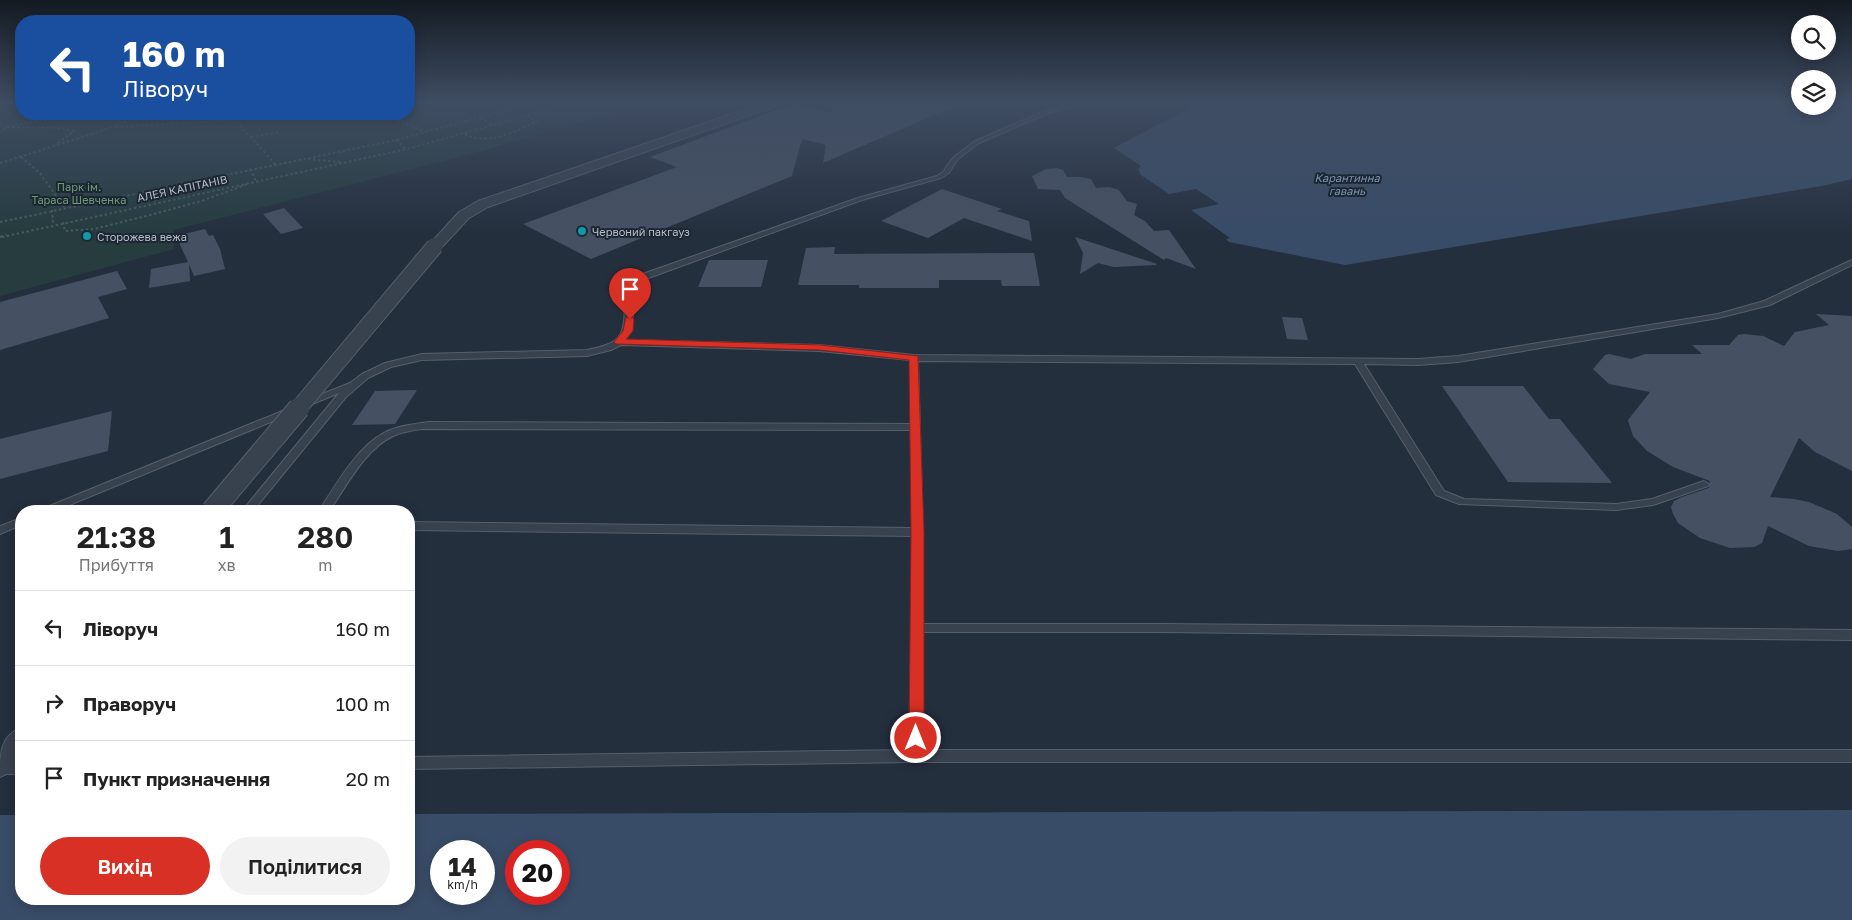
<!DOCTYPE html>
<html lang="uk">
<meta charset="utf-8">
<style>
:root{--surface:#fff;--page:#f2f2f2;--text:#222;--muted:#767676;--line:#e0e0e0;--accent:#d93025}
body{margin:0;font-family:"Golos Text",sans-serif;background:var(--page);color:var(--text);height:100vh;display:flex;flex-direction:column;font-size:19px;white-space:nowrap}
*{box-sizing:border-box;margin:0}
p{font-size:16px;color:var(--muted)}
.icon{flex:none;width:28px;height:28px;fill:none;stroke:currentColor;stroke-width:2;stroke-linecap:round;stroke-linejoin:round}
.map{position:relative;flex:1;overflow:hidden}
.panel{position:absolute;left:15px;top:505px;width:400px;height:400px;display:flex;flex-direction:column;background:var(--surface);border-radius:20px;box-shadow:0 2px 12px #0003}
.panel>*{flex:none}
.banner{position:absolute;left:15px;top:15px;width:400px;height:105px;border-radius:20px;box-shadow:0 2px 12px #0003;background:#1a4fa0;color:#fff;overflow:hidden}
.controls{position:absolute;left:1791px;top:15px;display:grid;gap:10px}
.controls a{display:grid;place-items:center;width:45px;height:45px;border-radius:50%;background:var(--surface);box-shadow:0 2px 12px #0003;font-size:25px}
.speed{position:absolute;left:430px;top:840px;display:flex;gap:10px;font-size:25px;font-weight:700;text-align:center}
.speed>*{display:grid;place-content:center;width:65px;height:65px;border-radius:50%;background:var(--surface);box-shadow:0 2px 12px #0003;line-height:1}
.speed small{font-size:12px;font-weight:400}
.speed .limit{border:8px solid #d22;background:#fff;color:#111}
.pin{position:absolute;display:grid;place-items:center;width:42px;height:42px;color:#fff;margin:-51px -21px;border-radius:50% 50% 50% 0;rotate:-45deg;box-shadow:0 0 5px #0007}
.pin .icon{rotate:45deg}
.me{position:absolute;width:55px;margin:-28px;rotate:0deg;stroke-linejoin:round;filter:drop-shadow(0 0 4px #0008)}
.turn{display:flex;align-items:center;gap:18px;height:105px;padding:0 25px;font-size:22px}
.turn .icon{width:65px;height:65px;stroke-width:2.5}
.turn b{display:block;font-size:35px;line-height:42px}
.eta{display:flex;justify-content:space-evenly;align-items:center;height:85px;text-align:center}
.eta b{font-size:30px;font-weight:600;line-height:35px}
.primary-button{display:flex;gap:10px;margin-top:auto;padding:10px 25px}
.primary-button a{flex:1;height:58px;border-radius:30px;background:var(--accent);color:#fff;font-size:20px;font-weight:600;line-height:58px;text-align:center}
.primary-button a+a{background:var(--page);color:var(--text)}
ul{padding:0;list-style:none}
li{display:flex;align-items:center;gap:15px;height:75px;padding:0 25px;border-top:1px solid var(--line)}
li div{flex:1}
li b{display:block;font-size:19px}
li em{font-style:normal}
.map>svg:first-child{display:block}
.green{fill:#263c3f}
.water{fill:#394c67;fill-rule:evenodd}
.building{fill:#455162}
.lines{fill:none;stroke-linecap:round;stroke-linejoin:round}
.service-casing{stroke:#565f6c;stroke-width:2}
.minor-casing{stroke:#565f6c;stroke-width:2}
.path-far1{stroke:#44595c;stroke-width:2;stroke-dasharray:2.5 2.5;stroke-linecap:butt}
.path{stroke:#44595c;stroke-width:2.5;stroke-dasharray:3 3;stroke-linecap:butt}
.service{fill:#38414e;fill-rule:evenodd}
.minor{fill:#38414e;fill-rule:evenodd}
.minor-bridge-far1-casing{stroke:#565f6c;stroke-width:18;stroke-linecap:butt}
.minor-bridge-casing{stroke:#565f6c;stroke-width:23;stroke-linecap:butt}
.minor-bridge-far1{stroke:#38414e;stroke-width:16}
.minor-bridge{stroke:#38414e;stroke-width:21}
.route{fill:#d93025;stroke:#8d1f18}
.culture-dot{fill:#0f9aa8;stroke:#1d2633;stroke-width:2}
.labels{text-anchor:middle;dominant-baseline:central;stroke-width:4;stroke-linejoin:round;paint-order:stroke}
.far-water-label{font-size:11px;font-style:italic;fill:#7c92b1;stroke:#1d2633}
.far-park-label{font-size:11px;fill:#6b9a76;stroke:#1d2633}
.far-street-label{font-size:11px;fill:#b4bcc9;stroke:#1d2633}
.far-poi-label{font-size:11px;fill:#b4bcc9;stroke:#1d2633;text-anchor:start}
</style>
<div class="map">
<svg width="1852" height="920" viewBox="0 0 1852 920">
<rect width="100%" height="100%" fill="#242f3e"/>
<path class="green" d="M 0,103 L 21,103 L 21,114 L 409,114 L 409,103 L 646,103 L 478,152 L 174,230 L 174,249 L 0,296 Z"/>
<path class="water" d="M 1199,103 L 1800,103 L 1800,106 L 1828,106 L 1828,103 L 1852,103 L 1852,179 L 1822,186 L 1345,265 L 1229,242 L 1226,239 L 1230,238 L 1191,210 L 1219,204 L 1196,189 L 1169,194 L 1141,175 L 1138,169 L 1141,166 L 1114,148 Z
M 1852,810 L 1852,920 L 0,920 L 0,815 L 21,815 L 21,899 L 409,899 L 409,814 ZM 441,851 L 484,851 L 484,894 L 441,894 ZM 516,851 L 559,851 L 559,894 L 516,894 Z"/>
<path class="building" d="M 795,103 L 831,113 L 832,103 L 962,103 L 823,163 L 826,145 L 802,139 L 792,176 L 591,259 L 523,224 L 677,167 L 650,157 Z
M 1057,168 L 1063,170 L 1067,177 L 1081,177 L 1091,179 L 1096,188 L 1109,187 L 1119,190 L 1127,201 L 1137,204 L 1134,215 L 1145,221 L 1154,231 L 1169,230 L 1196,269 L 1166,258 L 1164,260 L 1065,198 L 1060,190 L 1038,189 L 1032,176 L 1046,169 Z
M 942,189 L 1002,209 L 997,211 L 1029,221 L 1032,241 L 964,218 L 928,238 L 881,221 Z
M 284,208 L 303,228 L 281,234 L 263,214 Z
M 205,229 L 209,236 L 213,235 L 220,249 L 225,269 L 194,276 L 189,264 L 190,281 L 149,288 L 151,269 L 188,262 L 176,236 Z
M 1075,237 L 1157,264 L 1156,265 L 1114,267 L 1098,263 L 1080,274 L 1083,253 Z
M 835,247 L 834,254 L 1034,253 L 1040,286 L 1002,286 L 1001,280 L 939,280 L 939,288 L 859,288 L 859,285 L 798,285 L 806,248 Z
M 709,260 L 768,260 L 761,287 L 698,287 Z
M 117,271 L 127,289 L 98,297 L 109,318 L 0,350 L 0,302 Z
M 1816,314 L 1852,316 L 1852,471 L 1815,452 L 1799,438 L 1770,497 L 1794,499 L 1809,502 L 1837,514 L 1852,527 L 1852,549 L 1838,551 L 1809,546 L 1768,526 L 1762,543 L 1754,547 L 1730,548 L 1700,538 L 1678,523 L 1673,514 L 1671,507 L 1674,501 L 1682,497 L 1709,488 L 1710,481 L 1673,467 L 1647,451 L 1633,436 L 1628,420 L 1650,392 L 1609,384 L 1593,369 L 1605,355 L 1609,354 L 1631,359 L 1645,354 L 1702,354 L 1692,345 L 1729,345 L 1738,335 L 1744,334 L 1763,336 L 1784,346 L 1795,332 L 1829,325 Z
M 1282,317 L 1302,318 L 1308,340 L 1287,339 Z
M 1442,386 L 1523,386 L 1549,419 L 1560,419 L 1612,483 L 1508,482 Z
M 417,390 L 395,424 L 352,425 L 375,391 Z
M 112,411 L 108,451 L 0,479 L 0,439 Z"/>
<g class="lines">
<g class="service-casing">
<path id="service" d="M 1076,103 L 1086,103 L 1051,112 L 979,143 L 959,158 L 953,166 L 949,173 L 941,178 L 862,200 L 643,280 C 627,299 639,319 626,340 L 819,345 L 914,355 L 1418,359 L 1458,356 L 1718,314 L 1764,301 L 1852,260 L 1852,265 L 1770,305 L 1718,318 L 1458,362 L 1418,365 L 1364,364 L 1444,491 L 1464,499 L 1616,504 L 1652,499 L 1704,481 L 1709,484 L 1708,486 L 1653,505 L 1616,510 L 1459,504 L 1436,495 L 1355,364 L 918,361 L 923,532 L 923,624 L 1164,624 L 1852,630 L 1852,640 L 1164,632 L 923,632 L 923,750 L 1852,750 L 1852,762 L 916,762 L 409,769 L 409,757 L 909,750 L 913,536 L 409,530 L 409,522 L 912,528 L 911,430 L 423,429 C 413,430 402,432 393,436 C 364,450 347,486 329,511 L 319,511 C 335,486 357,447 384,433 C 397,426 414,424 429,422 L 911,424 L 910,360 L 819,351 L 621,345 L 611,350 L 587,356 L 422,360 L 391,367 L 368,378 L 346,397 L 253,511 L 242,511 L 339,393 L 305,407 L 302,406 L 300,404 L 302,402 L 350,383 L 362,374 L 385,363 L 422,354 L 587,350 C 620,343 624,339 625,305 C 625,299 626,291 629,286 C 632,282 635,279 637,276 L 858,198 L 937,176 L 944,171 L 948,164 L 955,156 L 975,141 L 1047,110 Z
M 292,407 L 295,408 L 297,410 L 295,412 L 55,511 L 41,511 L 42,509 Z
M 21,518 L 21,525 L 0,534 L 0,526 Z
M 0,762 L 21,762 L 21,774 L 0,774 Z"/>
</g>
<g class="minor-casing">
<path id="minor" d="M 764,103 L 781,103 L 779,105 L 488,207 L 469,218 L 440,249 L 430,249 L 428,246 L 459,212 L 478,201 Z
M 21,728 C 22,750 24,768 0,777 C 0,754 0,736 21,728 Z"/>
</g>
<path class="path-far1" d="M 230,114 L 275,164
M 383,114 L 425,132
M 480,118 L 494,125
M 0,124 L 7,127 L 0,132
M 15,125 L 79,114
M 7,127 L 61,128 L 74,131 L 58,143
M 116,127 L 234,120 L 245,114
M 465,134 C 487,146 516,132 537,121 L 528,116
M 251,137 L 279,132
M 396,140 L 406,149
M 21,157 L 40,173 L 64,207
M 308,159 L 341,162
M 0,163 L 92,134 L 147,114
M 250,169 L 256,181
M 154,189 L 155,203
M 52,210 L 53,224
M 0,222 L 396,140 L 532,103
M 63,222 L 65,231 L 94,229 L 154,214 L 201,201 L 248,184
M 2,237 L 407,149 L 571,103"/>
<path class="path" d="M 0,237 L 7,235"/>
<use href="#service" class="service"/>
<use href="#minor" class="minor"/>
<g class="minor-bridge-far1-casing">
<path id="minor-bridge-far1" d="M 298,409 L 435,246"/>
</g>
<g class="minor-bridge-casing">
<path id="minor-bridge" d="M 212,511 L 299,408"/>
</g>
<use href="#minor-bridge-far1" class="minor-bridge-far1"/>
<use href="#minor-bridge" class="minor-bridge"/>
</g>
<linearGradient id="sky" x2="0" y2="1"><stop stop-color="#141a22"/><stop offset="0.44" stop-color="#3f4d63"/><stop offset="1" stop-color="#3f4d63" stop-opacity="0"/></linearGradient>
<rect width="1852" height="232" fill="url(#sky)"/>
<path class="route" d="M 626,317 L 633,317 L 634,319 L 633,331 L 626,339 L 820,345 L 918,356 L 924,532 L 924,738 L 922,742 L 916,744 L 911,742 L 909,738 L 911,532 L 909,360 L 820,350 L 616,344 L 614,342 L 623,331 Z"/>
<g class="culture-dot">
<circle cx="582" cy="231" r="5"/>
<circle cx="87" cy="236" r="5"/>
</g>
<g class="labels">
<g class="far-water-label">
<text x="1347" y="177">Карантинна<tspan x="1347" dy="13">гавань</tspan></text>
</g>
<g class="far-park-label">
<text x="79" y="186">Парк ім.<tspan x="79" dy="13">Тараса Шевченка</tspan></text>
</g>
<g class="far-street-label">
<text transform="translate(182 188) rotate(-12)">АЛЕЯ КАПІТАНІВ</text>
</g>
<g class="far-poi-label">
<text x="592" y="231">Червоний пакгауз</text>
<text x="97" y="236">Сторожева вежа</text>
</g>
</g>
</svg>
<div class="controls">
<a><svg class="icon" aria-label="search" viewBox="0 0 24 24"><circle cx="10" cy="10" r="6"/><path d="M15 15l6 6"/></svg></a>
<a><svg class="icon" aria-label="layers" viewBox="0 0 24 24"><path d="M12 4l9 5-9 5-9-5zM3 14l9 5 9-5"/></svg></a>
</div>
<div class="speed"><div>14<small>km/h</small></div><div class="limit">20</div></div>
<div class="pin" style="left:630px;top:319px;background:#d93025"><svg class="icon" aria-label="arrive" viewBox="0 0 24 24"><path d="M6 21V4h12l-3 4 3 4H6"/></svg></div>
<svg class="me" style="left:916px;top:738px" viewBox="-20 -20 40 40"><circle r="17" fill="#d93025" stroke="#fff" stroke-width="3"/><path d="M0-11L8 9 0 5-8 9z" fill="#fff"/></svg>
<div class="banner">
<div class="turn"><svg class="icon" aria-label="left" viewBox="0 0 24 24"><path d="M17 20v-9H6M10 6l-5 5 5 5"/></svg><div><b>160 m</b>Ліворуч</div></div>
</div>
<section class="panel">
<div class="eta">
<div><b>21:38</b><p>Прибуття</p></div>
<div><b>1</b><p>хв</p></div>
<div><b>280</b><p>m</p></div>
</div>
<ul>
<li><svg class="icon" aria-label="left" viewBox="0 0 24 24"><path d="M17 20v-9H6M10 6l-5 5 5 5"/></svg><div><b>Ліворуч</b></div><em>160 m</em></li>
<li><svg class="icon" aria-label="right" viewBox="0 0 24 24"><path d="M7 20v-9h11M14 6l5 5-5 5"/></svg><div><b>Праворуч</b></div><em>100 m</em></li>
<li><svg class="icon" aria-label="arrive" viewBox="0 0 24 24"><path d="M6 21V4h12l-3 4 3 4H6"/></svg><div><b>Пункт призначення</b></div><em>20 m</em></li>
</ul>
<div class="primary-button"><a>Вихід</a><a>Поділитися</a></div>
</section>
</div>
